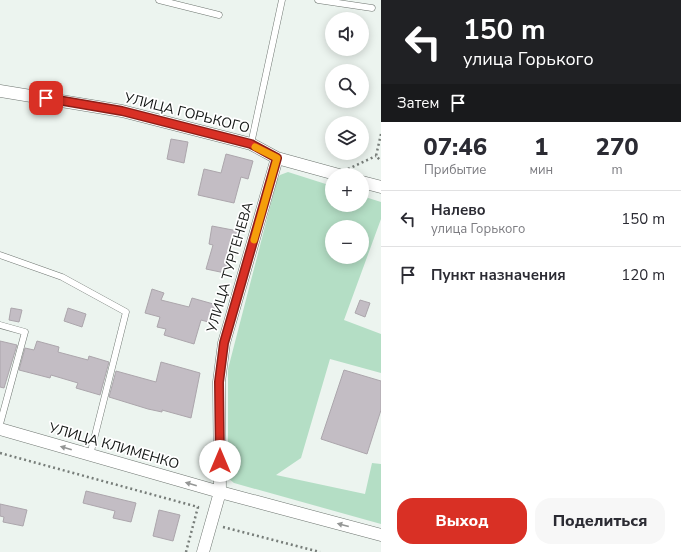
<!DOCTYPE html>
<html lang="ru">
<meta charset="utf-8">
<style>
:root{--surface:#fff;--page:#f7f7f7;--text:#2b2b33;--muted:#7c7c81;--line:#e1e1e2;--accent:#d93025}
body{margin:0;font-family:"Nunito Sans",sans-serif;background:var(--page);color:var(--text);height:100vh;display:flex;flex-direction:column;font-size:15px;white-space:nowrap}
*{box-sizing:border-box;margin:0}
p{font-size:13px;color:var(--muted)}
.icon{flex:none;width:22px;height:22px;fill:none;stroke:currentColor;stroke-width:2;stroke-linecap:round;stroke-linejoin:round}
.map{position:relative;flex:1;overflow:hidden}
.drawer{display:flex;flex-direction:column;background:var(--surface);width:300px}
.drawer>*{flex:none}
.banner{background:#202124;color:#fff;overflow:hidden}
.fabs{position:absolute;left:325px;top:12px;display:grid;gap:8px}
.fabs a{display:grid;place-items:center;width:44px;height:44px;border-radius:50%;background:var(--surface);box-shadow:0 2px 10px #0003;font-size:20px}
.pin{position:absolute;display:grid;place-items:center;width:34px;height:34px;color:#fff;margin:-17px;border-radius:8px;box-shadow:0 2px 6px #0006}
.me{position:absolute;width:44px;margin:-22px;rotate:0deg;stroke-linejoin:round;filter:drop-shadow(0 0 3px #0008)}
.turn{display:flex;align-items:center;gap:14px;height:84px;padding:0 16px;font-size:18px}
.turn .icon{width:52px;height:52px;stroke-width:2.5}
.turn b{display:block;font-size:28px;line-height:34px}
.then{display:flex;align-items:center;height:38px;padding:0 16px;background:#0003;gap:8px;font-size:15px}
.eta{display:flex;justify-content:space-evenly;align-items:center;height:68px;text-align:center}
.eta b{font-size:24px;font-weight:800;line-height:28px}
.action{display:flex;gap:8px;margin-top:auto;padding:8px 16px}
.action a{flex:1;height:46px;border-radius:16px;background:var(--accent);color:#fff;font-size:16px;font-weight:800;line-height:46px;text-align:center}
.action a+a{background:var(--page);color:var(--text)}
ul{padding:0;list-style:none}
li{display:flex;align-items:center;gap:12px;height:56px;padding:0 16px;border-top:1px solid var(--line)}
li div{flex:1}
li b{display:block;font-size:15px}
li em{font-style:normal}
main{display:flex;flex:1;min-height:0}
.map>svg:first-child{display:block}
.green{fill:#b4dec5;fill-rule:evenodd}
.building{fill:#c3bdc4;stroke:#aca6ac}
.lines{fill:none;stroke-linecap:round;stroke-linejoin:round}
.service-casing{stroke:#6e7570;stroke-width:7}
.minor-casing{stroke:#6e7570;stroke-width:13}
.path{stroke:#777d79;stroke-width:2.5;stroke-dasharray:2 3;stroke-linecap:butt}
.service{stroke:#fff;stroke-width:6}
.minor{stroke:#fff;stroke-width:12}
.oneway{fill:#949695}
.route-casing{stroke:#8d1f18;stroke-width:10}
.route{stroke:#d93025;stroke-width:7}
.slow{stroke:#f59e0b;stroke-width:7}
.labels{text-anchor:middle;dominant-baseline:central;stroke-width:3.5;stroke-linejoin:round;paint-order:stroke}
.street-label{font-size:14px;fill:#121513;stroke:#fff}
</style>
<main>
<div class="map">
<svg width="381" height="552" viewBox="0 0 381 552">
<rect width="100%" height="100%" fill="#ecf4ef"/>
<path class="green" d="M 288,172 L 332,186 L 332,205 L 362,205 L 362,196 L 381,202 L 381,219 L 344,320 L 381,334 L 381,373 L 330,359 L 301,458 L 276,475 L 365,494 L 372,463 L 381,464 L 381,524 L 234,483 L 228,478 L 228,369 L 277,180 L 280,175 ZM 332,227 L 362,227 L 362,257 L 332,257 Z"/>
<path class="building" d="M 171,139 L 188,142 L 184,163 L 167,159 Z
M 226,154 L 253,161 L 248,179 L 241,177 L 234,203 L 198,195 L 204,169 L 221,173 Z
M 212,226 L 238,231 L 235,246 L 232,245 L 225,273 L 206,269 L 213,245 L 209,244 Z
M 152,289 L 164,293 L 161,300 L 189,307 L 192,298 L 217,305 L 212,323 L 201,320 L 194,344 L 164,335 L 166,329 L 157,327 L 160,317 L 145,313 Z
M 360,300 L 370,303 L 365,317 L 355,313 Z
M 11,308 L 22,310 L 19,322 L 9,320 Z
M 68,308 L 86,314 L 82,327 L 64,321 Z
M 0,341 L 17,345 L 4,388 L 0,387 Z
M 37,341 L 59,347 L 58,352 L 88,360 L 89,356 L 109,362 L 100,395 L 76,388 L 78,383 L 51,375 L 50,378 L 19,370 L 25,348 L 34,350 Z
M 161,362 L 200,373 L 191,418 L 162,410 L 162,412 L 148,409 L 109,397 L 116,371 L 156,382 Z
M 344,370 L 381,381 L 381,410 L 367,454 L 321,439 Z
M 86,491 L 136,503 L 131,522 L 113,518 L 115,511 L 83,503 Z
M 0,504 L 27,510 L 23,526 L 3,522 L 4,517 L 0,516 Z
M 159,510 L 180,515 L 173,541 L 153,536 Z"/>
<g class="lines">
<g class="service-casing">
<path id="service" d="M 159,0 L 219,15
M 318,0 L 372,8
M 251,144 L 282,0
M 0,255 L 62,277 L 126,312 L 90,455
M 0,325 L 25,332 L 0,424"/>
</g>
<g class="minor-casing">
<path id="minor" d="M 0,91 L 122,111 L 251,144 L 277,158 L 339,175
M 362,182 L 381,187
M 0,429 L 220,492 L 381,535
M 203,552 L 220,492 L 219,382 L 224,343 L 277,158"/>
</g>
<path class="path" d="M 381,134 L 376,156 L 381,161
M 348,169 L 376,156
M 0,453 L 198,507 L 186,552
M 223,527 L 320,552"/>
<use href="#service" class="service"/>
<use href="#minor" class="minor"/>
</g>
<defs><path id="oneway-solid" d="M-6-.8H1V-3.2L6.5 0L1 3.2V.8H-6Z"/></defs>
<g class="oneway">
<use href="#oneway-solid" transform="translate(66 448) rotate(-164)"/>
<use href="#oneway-solid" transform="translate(191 484) rotate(-164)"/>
<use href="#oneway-solid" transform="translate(343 525) rotate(-165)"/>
</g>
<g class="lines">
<g class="route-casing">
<path id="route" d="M 46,98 L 122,111 L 251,144 L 277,158 L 224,343 L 219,382 L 220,461"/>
</g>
<use href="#route" class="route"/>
<path class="slow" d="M 254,240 L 277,158 L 255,147"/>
</g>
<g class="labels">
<g class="street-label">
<text transform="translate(187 113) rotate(14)">УЛИЦА ГОРЬКОГО</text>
<text transform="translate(230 267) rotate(-74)">УЛИЦА ТУРГЕНЕВА</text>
<text transform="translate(114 446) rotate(16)">УЛИЦА КЛИМЕНКО</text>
</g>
</g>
</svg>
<div class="fabs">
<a><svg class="icon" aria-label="sound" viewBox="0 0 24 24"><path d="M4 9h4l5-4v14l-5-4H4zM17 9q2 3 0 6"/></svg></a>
<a><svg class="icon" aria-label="search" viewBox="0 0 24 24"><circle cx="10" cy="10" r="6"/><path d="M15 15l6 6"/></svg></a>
<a><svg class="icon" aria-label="layers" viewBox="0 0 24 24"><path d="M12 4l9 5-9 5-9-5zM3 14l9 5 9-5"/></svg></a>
<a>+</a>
<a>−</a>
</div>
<div class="pin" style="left:46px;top:98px;background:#d93025"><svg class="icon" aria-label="arrive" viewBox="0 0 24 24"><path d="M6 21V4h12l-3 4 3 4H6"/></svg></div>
<svg class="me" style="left:220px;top:461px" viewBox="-20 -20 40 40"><circle r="19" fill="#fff"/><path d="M0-13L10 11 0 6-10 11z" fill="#d93025"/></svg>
</div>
<section class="drawer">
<div class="banner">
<div class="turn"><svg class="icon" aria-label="left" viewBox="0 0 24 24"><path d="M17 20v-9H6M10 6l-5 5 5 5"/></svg><div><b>150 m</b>улица Горького</div></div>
<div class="then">Затем<svg class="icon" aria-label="arrive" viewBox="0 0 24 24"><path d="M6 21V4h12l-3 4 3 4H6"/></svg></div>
</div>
<div class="eta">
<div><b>07:46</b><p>Прибытие</p></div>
<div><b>1</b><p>мин</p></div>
<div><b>270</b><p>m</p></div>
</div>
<ul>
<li><svg class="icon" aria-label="left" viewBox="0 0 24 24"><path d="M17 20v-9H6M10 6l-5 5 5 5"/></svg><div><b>Налево</b><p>улица Горького</p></div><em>150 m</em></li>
<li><svg class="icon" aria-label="arrive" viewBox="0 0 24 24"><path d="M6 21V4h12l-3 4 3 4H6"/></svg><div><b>Пункт назначения</b></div><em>120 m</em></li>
</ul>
<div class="action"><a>Выход</a><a>Поделиться</a></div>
</section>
</main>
